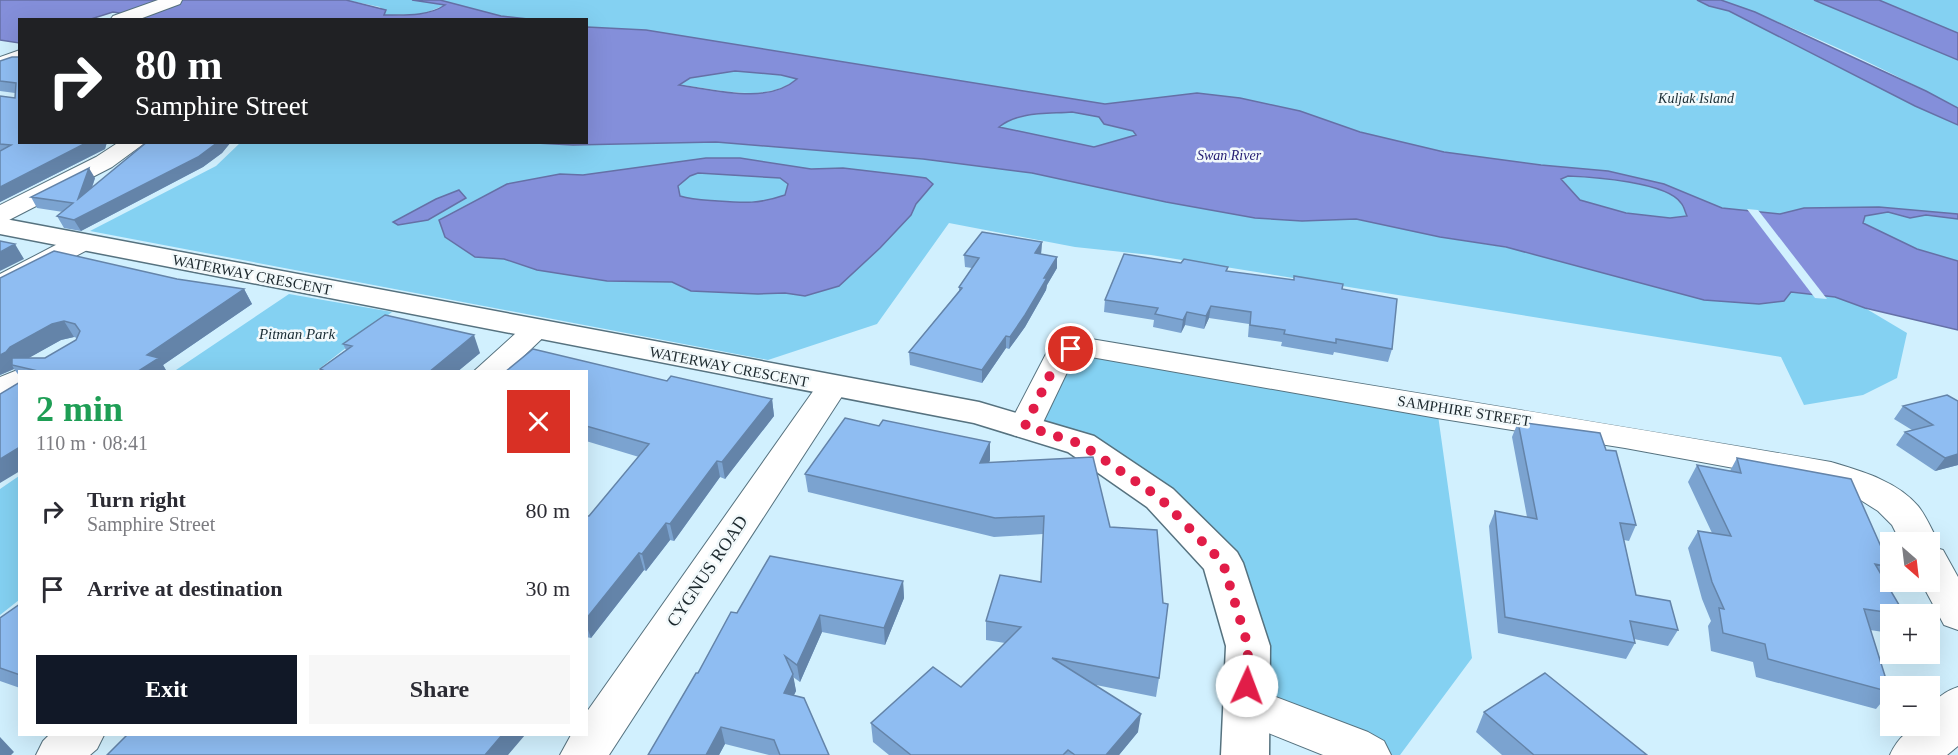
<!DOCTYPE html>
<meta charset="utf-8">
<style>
:root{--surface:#fff;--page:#f7f7f7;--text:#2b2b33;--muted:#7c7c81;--accent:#111827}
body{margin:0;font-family:"Times New Roman",serif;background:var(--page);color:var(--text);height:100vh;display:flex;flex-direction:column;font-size:22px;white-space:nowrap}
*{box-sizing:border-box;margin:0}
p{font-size:20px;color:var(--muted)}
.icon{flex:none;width:33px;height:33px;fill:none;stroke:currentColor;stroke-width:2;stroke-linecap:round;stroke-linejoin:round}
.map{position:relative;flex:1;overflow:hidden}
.panel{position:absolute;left:18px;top:370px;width:570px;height:366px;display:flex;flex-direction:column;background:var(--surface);border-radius:0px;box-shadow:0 6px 24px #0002}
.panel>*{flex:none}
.banner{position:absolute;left:18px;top:18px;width:570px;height:126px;border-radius:0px;box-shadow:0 6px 24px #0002;background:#202124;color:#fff;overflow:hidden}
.needle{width:39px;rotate:152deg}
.tools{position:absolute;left:1880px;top:532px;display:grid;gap:12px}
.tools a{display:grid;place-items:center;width:60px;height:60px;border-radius:0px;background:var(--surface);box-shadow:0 6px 24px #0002;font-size:30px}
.pin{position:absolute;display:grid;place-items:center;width:51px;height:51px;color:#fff;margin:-26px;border:3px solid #fff;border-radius:50%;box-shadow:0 2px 6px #0007}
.me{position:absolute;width:66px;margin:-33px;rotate:2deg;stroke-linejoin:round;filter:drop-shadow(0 0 4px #0008)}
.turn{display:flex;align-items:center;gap:21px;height:126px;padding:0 18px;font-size:27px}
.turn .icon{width:78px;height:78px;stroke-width:2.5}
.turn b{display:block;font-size:42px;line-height:51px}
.round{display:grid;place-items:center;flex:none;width:63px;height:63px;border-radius:0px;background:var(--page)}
.headline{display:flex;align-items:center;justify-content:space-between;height:102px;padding:0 18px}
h1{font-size:36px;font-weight:600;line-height:45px;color:#1e9e55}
.primary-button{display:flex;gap:12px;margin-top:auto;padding:12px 18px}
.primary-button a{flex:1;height:69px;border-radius:0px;background:var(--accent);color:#fff;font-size:24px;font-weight:600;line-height:69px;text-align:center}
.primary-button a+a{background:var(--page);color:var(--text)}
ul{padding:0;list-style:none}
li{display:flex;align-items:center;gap:18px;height:78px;padding:0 18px}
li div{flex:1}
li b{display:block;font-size:22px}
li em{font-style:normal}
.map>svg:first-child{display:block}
.green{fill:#84d1f2}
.water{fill:#848fda;stroke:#6570a6;stroke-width:1.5;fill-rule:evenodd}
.pier{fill:#d1f0fe}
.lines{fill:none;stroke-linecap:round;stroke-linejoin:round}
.street-casing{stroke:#56727f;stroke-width:2}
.secondary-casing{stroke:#56727f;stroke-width:3}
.street{fill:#fff;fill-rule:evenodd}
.secondary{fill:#fff;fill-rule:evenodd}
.wall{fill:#7ba3d0;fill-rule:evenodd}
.shaded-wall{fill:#6484a9}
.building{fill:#8fbdf2;stroke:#6484a9;stroke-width:1.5}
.route{stroke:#e11d48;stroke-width:10;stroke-dasharray:0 18}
.labels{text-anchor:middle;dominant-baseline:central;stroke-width:5;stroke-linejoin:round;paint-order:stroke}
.far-park-label{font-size:14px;font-style:italic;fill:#192c34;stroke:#f2f9fb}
.far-water-label{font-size:14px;font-style:italic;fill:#211a71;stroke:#f2f9fb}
.street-label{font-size:15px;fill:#1c282d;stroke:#f2f9fb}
.park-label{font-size:15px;font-style:italic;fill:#192c34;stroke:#f2f9fb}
.near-street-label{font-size:18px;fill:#1c282d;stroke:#f2f9fb}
</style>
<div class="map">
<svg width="1958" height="755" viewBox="0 0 1958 755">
<rect width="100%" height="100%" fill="#d1f0fe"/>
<path class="green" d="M 346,0 L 412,0 L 445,5 L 423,14 L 383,15 L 380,7 Z
M 440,0 L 1697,0 L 1709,6 L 1729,11 L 1915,106 L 1958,125 L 1958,214 L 1879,207 L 1804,208 L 1780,214 L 1722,208 L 1664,184 L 1608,171 L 1541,165 L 1444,152 L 1360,132 L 1300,111 L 1149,100 L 1105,104 L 646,30 L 587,27 L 586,20 L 528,20 L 501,16 Z
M 1721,0 L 1958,0 L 1958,108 C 1882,67 1802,29 1721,0 Z
M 735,71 L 781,75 L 798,78 C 766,105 717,88 679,85 L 679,83 L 690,78 Z
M 1072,112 L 1099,117 L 1111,126 L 1134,131 L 1136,136 L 1094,147 L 998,127 C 1019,112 1047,114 1072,112 Z
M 536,142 L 573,145 L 716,142 L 923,159 L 1032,173 L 1166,202 L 1255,218 L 1302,221 L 1356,219 L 1440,237 L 1791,292 L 1835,297 L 1865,308 L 1907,333 L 1897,378 L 1863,395 L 1804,405 L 1781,357 L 1151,255 L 1075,247 L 949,223 L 877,324 L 768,360 L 90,231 L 216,166 L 240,143 Z
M 1568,176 C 1593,177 1667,182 1682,203 C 1684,206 1685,212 1687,216 L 1670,218 L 1626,213 L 1580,200 L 1561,178 Z
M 1888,212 L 1910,218 L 1926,215 L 1958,219 L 1958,261 L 1917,249 L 1863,223 L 1865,216 Z
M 289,294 L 392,312 L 315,372 L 173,372 Z
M 1071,349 L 1437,408 L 1472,658 L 1400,755 L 1368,755 L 1247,705 L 1223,563 L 1160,498 L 1025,427 Z
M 19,476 L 19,600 L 0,615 L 0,489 Z"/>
<path class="water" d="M 0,0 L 346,0 L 386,10 L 384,15 C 404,15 427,17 445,5 L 412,0 L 440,0 L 501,16 L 528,19 L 144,20 L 137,16 L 113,12 L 91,19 L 20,20 L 19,43 L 0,40 Z
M 1697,0 L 1721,0 L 1755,12 L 1926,91 L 1958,108 L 1958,125 L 1915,106 L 1729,11 L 1709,6 Z
M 1814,0 L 1879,0 L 1958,33 L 1958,60 Z
M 587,27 L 646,30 L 1105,104 L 1197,93 L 1240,98 L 1300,111 L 1360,132 L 1444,152 L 1541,165 L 1608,171 L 1664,184 L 1722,208 L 1780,214 L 1804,208 L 1879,207 L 1958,214 L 1958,219 L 1926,215 L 1910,218 L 1888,212 L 1865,216 L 1863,223 L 1917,249 L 1958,261 L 1958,330 L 1865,308 L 1835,297 L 1791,292 L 1784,301 L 1759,304 L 1704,300 L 1506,247 L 1440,237 L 1356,219 L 1302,221 L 1255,218 L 1166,202 L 1032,173 L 923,159 L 716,142 L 573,145 L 536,143 L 586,142 ZM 735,71 L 781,75 L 797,79 C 767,105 715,90 679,85 L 690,78 ZM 1072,112 L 1099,117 L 1104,124 L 1133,131 L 1136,135 L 1094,147 L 999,127 C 1019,111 1048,114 1072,112 ZM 1568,176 C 1593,177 1667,182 1681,203 C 1684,206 1685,212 1687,216 L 1670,218 L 1626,213 L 1580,200 L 1561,179 Z
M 706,158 L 740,158 L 811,169 L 843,168 L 911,176 L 926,178 L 933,184 L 916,204 L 911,215 L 880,248 L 839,286 L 805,296 L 785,293 L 758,294 L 691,291 L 672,282 L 607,281 L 537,270 L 504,259 L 475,257 L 445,237 L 439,220 L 507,184 L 560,174 L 583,175 ZM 698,173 L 780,178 L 788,184 L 785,195 C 759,204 745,203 718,201 C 705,200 693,200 680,196 L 678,186 L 690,176 Z
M 459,190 L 466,198 L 428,220 L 398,225 L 393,222 L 436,199 Z"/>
<path class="pier" d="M 1747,209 L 1758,210 L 1827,299 L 1815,298 Z"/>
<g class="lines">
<g class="street-casing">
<path id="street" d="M 158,0 L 182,0 L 180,4 L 137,20 L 110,20 L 113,16 Z
M 20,50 L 20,63 L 0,69 L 0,57 Z
M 119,142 L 146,142 L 112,167 L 9,220 L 0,223 L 0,205 L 96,157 Z
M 82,234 L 91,236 L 95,242 L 91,248 L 10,291 L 0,293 L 0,274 L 73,236 Z
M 536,321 L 546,324 L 551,330 L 507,372 L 473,372 L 526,324 Z
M 1091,339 C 1338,381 1585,419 1831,462 C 1861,471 1897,481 1918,506 C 1927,517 1932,531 1939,543 L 1936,548 L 1943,550 L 1958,577 L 1958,630 L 1944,625 L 1921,582 L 1929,582 L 1929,543 L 1901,543 L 1892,525 L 1878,511 L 1859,499 L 1826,485 L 1625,448 L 1437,418 L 1091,357 L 1078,358 L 1072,362 L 1037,435 L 1025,438 L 1013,435 L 1008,427 L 1048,350 L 1060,343 Z
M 20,369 L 30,372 L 20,372 L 20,393 L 0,401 L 0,377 Z
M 832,377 L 843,380 L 848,387 L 609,755 L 560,755 L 571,735 L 586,735 L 586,713 L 821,380 Z
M 1247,686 L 1368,732 L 1384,741 L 1391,755 L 1323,755 L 1231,718 L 1225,705 L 1231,692 Z
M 1958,687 L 1958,746 L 1947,755 L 1890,755 C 1898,738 1909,726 1929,726 C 1929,704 1938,694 1958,687 Z
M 49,735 L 104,735 L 97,749 L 90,755 L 36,755 L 43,741 Z"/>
</g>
<g class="secondary-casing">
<path id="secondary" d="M 0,218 L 979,402 L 1094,436 L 1173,489 L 1237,552 L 1243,563 L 1270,646 L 1269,755 L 1221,755 L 1226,646 L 1204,569 L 1147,507 L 1068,452 L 974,423 L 0,234 Z"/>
</g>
<use href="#street" class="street"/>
<use href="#secondary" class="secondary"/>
</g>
<path class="wall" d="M 20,57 L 20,142 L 107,142 L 105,149 L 0,202 L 0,96 L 15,98 L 15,93 L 0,91 L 0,61 Z
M 147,142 L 231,142 L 222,153 L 203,167 L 81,231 L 64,228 L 57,216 L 63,212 L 37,208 L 31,197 L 95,178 L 92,188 Z
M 1042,242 L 1041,254 L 1057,268 L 1047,285 L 1046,290 L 1025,327 L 1009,349 L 1006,348 L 982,383 L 910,365 L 909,352 L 959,291 L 959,287 L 972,268 L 965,267 L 964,255 Z
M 1181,263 L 1228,267 L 1227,271 L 1342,289 L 1392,349 L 1388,362 L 1334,352 L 1333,355 L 1281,346 L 1282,342 L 1248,337 L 1249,324 L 1209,318 L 1204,329 L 1185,325 L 1181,333 L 1153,327 L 1154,320 L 1104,312 L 1105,300 Z
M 0,278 L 177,279 L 244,289 L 252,304 L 163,365 L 167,372 L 20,372 L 20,377 L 14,369 L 0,375 ZM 74,337 L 77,338 L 76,340 L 45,358 L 28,358 L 61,340 Z
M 343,344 L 480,353 L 457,372 L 321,372 L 320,369 L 346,350 Z
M 586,372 L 667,381 L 772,399 L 774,416 L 725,479 L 720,477 L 674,541 L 670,540 L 646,571 L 644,570 L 591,638 L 586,637 L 586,516 L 589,516 L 639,457 L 586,441 Z
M 1958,401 L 1958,465 L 1935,471 L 1896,445 L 1905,432 L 1912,430 L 1894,419 L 1903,406 Z
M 1518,422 L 1636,525 L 1629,541 L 1624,540 L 1636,595 L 1678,630 L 1668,646 L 1634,639 L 1635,643 L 1626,659 L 1498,633 L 1489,526 L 1495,511 L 1527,517 L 1512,437 Z
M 879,426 L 990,460 L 989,463 L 1110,527 L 1159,678 L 1156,697 L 1096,685 L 1138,732 L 1119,755 L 889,755 L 873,742 L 871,723 L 961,687 L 1005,643 L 986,640 L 986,621 L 1041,582 L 1043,534 L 994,537 L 808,492 L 805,474 Z
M 1737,458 L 1890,567 L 1882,577 L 1905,615 L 1890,615 L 1890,633 L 1870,630 L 1890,692 L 1876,709 L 1756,677 L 1753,662 L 1711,651 L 1708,626 L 1711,621 L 1702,599 L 1688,548 L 1698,531 L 1712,533 L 1688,482 L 1697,465 L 1730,471 Z
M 903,581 L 904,598 L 885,645 L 822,632 L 800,682 L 793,677 L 796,691 L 793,696 L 829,755 L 769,755 L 725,744 L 719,755 L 648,755 L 698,673 L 737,613 Z
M 20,604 L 20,688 L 0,681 L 0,618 Z
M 1484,712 L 1647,755 L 1502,755 L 1476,732 Z"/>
<path class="shaded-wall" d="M 88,142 L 107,142 L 105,149 L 0,202 L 0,187 Z
M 218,142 L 231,142 L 222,153 L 203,167 L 81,231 L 74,220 Z
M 89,168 L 95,178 L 84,210 L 78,199 Z
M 1042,242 L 1041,254 L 1035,253 Z
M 15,244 L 24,259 L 0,271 L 0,252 Z
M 1057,257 L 1057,268 L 1047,285 L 1046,290 L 1025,327 L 1009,349 L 1010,337 Z
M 244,289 L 252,304 L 163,365 L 167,372 L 137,372 L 147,355 Z
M 1211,306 L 1209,318 L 1204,329 L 1206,316 Z
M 1187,312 L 1185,325 L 1181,333 L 1183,320 Z
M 64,321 L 74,337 L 61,340 L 20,363 L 12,365 L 14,369 L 0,375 L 0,355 L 10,347 L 52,324 Z
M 474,335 L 480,353 L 457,372 L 429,372 Z
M 1006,336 L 1006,348 L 982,383 L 982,370 Z
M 772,399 L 774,416 L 725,479 L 722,462 Z
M 990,442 L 990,460 L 980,481 L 980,463 Z
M 20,447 L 20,471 L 0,483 L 0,459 Z
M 1958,454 L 1958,465 L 1935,471 L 1945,458 Z
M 717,461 L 720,477 L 674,541 L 670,524 Z
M 666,523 L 670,540 L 646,571 L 642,554 Z
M 639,553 L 644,570 L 591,638 L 586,624 L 586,619 Z
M 903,581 L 904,598 L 885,645 L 884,628 Z
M 820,615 L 822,632 L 800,682 L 797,665 Z
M 793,674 L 796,691 L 787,710 L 784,693 Z
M 1141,714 L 1138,732 L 1119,755 L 1106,755 Z
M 721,727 L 725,744 L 719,755 L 706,755 Z
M 502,735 L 525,735 L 508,755 L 485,755 Z
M 0,737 L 14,752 L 11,755 L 0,755 Z"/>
<path class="building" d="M 12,57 L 20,57 L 20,142 L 88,142 L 0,187 L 0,151 L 11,145 L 0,144 L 0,96 L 15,98 L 16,83 L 0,81 L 0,61 Z
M 147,142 L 218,142 L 198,157 L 74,220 L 57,216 L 73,203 L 31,197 L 89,168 L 78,199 Z
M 982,232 L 1042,242 L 1035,253 L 1057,257 L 1044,278 L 1047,278 L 1025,315 L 1010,337 L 1006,336 L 982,370 L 909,352 L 962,288 L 959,287 L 979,258 L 964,255 Z
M 0,241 L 15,244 L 0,252 Z
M 54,251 L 177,279 L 244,289 L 147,355 L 159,358 L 137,372 L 36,372 L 38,371 L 12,365 L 12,358 L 45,358 L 76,340 L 80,331 L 75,324 L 64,321 L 52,324 L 10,347 L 6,352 L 0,355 L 0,278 Z
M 1124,254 L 1181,263 L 1184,259 L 1228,267 L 1226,271 L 1294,280 L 1294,276 L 1343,284 L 1342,289 L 1397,299 L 1392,349 L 1336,339 L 1336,343 L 1284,334 L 1285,330 L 1250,325 L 1251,312 L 1211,306 L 1206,316 L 1187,312 L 1183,320 L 1155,314 L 1158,308 L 1105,300 Z
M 385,315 L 474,335 L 429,372 L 323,372 L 325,371 L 320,369 L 352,346 L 343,344 Z
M 533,349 L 667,381 L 671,376 L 772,399 L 722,462 L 717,461 L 670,524 L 666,523 L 642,554 L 639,553 L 586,619 L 586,516 L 589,516 L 649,444 L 586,426 L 586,372 L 505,372 Z
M 20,382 L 20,447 L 0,459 L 0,394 Z
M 1947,395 L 1958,401 L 1958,454 L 1945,458 L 1905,432 L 1933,425 L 1903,406 Z
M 845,418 L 879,426 L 883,420 L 990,442 L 980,463 L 1093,457 L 1110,527 L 1157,530 L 1163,603 L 1168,604 L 1159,678 L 1052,658 L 1141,714 L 1106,755 L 1075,755 L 1068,750 L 1063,755 L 911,755 L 871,723 L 933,667 L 961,687 L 1021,627 L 986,621 L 1000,575 L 1041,582 L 1044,516 L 995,518 L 805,474 Z
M 1518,422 L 1600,433 L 1606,450 L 1616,451 L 1636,525 L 1620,523 L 1636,595 L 1670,601 L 1678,630 L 1630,621 L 1635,643 L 1505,617 L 1495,511 L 1537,519 Z
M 1737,458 L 1851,479 L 1890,567 L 1875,564 L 1905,615 L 1864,609 L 1890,692 L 1768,659 L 1765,644 L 1723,633 L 1719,608 L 1724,609 L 1712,582 L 1698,531 L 1731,536 L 1697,465 L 1741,473 Z
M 770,556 L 903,581 L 884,628 L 820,615 L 797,665 L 785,656 L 793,674 L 784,693 L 804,698 L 829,755 L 780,755 L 774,740 L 721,727 L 706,755 L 648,755 L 696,673 L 698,673 L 731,612 L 737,613 Z
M 20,604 L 20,675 L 0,668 L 0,618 Z
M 1545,673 L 1647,755 L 1534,755 L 1484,712 Z
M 127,735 L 502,735 L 485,755 L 107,755 Z"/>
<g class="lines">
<path class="route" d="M 1071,349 L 1059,357 L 1025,426 L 1081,444 L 1160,498 L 1223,563 L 1248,646 L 1247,686"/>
</g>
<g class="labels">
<g class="far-park-label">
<text x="1696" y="98">Kuljak Island</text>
</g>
<g class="far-water-label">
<text x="1229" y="155">Swan River</text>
</g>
<g class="street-label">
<text transform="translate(252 275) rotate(11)">WATERWAY CRESCENT</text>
<text transform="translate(729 367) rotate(11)">WATERWAY CRESCENT</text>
<text transform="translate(1464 411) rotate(9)">SAMPHIRE STREET</text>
</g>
<g class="park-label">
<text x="297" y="334">Pitman Park</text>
</g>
<g class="near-street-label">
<text transform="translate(707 571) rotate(-56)">CYGNUS ROAD</text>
</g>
</g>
</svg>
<div class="tools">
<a><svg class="needle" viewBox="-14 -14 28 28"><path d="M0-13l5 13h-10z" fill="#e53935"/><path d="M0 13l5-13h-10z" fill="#7c7c81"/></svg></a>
<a>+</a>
<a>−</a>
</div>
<div class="pin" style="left:1071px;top:349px;background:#d93025"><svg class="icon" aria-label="arrive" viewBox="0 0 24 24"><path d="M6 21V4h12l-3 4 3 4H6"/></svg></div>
<svg class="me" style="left:1247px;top:686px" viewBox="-20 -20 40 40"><circle r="19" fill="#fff"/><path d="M0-13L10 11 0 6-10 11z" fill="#e11d48"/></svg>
<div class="banner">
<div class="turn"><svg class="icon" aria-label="right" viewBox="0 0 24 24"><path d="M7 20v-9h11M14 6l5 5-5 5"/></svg><div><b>80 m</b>Samphire Street</div></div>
</div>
<section class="panel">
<div class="headline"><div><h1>2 min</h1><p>110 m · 08:41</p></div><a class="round" style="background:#d93025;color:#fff"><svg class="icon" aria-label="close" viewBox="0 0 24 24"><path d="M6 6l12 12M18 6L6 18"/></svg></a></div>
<ul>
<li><svg class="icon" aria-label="right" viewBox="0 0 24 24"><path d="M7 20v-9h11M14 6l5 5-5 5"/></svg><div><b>Turn right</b><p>Samphire Street</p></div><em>80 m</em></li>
<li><svg class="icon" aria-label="arrive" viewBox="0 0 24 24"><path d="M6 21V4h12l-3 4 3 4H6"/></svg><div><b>Arrive at destination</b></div><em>30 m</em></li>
</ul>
<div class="primary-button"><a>Exit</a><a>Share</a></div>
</section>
</div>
